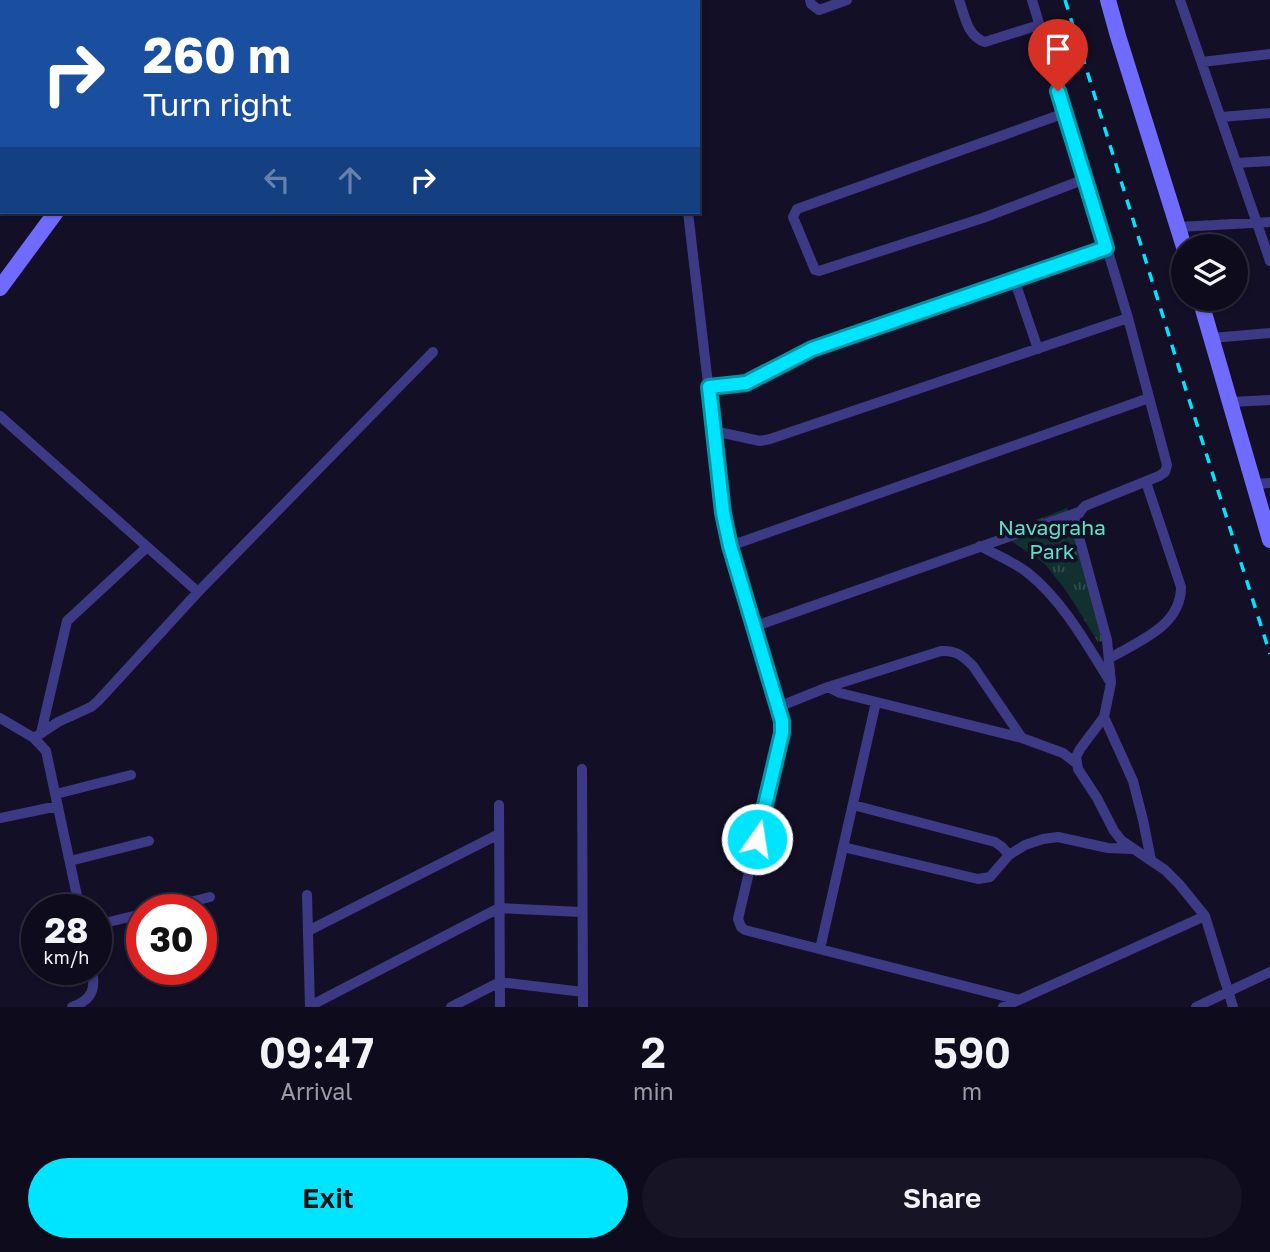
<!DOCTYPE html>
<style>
:root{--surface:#0e0b1c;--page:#171425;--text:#f1f3f6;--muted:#9b9ba3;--line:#2e2b3b;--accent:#00e5ff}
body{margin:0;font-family:"Golos Text",sans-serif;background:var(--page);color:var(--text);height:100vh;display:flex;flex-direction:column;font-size:26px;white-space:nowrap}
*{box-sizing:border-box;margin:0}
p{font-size:23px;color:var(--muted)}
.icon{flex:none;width:38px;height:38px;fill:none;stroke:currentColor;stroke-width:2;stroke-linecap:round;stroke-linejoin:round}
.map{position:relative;height:1007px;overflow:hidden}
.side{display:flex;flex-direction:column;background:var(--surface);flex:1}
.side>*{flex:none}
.hud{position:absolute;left:0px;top:0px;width:700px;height:214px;box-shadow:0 2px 5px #0004,0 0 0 2px var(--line);background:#1a4fa0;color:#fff;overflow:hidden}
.tools{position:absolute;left:1171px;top:234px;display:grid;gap:14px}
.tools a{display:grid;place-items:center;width:77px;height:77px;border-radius:50%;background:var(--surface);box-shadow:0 2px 5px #0004,0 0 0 2px var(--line);font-size:35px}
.speed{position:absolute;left:21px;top:894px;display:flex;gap:14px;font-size:35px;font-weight:700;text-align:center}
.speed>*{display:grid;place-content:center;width:91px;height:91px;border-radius:50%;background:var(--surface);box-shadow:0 2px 5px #0004,0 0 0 2px var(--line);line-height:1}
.speed small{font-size:18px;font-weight:400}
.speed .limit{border:10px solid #d22;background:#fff;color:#111}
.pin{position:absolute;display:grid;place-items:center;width:60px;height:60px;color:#fff;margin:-72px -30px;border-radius:50% 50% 50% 0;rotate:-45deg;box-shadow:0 0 7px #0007}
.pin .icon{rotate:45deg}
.me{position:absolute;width:77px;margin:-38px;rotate:13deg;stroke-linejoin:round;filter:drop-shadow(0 0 5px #0008)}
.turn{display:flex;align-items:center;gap:24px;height:147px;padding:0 28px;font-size:32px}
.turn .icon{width:91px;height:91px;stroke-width:2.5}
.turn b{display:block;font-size:49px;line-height:60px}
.lanes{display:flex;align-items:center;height:66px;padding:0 28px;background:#0003;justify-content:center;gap:35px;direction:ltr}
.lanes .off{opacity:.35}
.eta{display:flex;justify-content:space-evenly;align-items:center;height:119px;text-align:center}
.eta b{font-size:42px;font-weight:600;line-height:49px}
.button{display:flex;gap:14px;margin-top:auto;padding:14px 28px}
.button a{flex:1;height:80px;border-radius:42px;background:var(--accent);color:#111;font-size:28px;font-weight:600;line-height:80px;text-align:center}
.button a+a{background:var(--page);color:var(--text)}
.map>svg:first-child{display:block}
.park{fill:url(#park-tufts)}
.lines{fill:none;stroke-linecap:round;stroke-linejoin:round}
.street{stroke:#3d3a85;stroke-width:10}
.secondary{stroke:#6f6bff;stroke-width:16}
.rail{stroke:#00e5ff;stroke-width:3.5;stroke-dasharray:10 9;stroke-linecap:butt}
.route-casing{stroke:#0095a6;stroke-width:18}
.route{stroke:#00e5ff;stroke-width:12}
.labels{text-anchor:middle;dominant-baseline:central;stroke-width:7;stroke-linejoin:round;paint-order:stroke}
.park-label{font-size:21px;fill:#5fe0c0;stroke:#130f26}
</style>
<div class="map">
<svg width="1270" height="1007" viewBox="0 0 1270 1007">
<defs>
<pattern id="park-tufts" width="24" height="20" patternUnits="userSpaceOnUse" patternTransform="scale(1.75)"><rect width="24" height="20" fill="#12302f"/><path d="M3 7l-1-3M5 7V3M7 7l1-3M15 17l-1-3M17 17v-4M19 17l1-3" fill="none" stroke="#344d4e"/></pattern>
</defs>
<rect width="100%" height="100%" fill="#130f26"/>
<path class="park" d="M 1067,508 L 1107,640 L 1098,642 L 1067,592 L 1045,564 L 1001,534 Z"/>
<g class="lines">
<path class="street" d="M 182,0 L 185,2
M 335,0 L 337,2
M 810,0 L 811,4 L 819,10 L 847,0
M 959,0 C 965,16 967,36 985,42 L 1039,25
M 1032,0 L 1128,318 L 1167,465 L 1165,472 L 1159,476 L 1085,506 C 1079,512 1076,517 1076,526 L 1107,640 L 1111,683 L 1104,717 L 1080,749 L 1076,757 L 1078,769 L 1097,798 L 1114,831 L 1122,841 L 1165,870 L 1179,884 L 1205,916 L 1233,1007
M 1180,0 L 1270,261
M 12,2 L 13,0
M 0,16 L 2,14
M 1202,62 L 1270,54
M 1065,113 L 797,209 L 793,217 L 815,270 L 819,271 L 983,218 L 1085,179
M 1221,117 L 1270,113
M 1236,163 L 1270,161
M 688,212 L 723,513 L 735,566 L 782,721 L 782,733 L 738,919 L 741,927 L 745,930 L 1019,1000
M 1178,227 L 1270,222
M 1014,279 L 1038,349
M 1212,338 L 1270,333
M 709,387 L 746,382 L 812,349 L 1106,248
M 1231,402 L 1270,400
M 0,416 L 198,592
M 714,431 L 760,441 L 770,439 L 1128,318
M 1254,484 L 1270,483
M 730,546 L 1149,398
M 980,546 C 996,555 1014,562 1028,573 C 1063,601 1086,643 1109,680
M 753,627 L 1079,512
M 1110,658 C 1139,641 1181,626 1181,587 L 1146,482
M 828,687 L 840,693 L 1022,738 L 1063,753 L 1076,763
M 778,707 L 828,687 L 941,651 C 956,650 963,656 973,666 L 1022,738
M 1104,717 L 1133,781 L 1143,820 L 1151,860
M 0,718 L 34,738 L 46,751 L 80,910
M 41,733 L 67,621 L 147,547
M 34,738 L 58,722 L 91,707 L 98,701 L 198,592 L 433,352
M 582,769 L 583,1007
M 56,794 L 131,775
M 499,805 L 500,1007
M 853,805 L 995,842 L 1002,847 L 1009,855
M 0,818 L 58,806
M 843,847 L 978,879 L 990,877 L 1009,855 L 1025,845 L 1043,839 L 1058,837 L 1108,848 L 1133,849
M 70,861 L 149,841
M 307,895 L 310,1007
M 158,910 L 210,897
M 96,925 L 142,914
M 308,931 L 499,834
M 820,949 L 876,702
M 310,1006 L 499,908 L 581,912
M 72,1007 C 92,1000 96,989 92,970
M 451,1007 L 500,982 L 583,992
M 1003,1007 L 1205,916
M 1196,1007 L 1270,972"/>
<path class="secondary" d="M 1108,0 L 1118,36 L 1184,247
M 222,2 L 224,0
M 0,288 L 56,212
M 1200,299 L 1270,540"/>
<path class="rail" d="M 1065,0 L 1179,368 L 1270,654"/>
</g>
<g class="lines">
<g class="route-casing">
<path id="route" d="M 757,839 L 782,733 L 782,721 L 730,546 L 723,513 L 709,387 L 746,383 L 812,349 L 1106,248 L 1058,91"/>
</g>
<use href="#route" class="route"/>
</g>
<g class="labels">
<g class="park-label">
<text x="1052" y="527">Navagraha<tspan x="1052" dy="24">Park</tspan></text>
</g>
</g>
</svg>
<div class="tools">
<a><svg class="icon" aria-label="layers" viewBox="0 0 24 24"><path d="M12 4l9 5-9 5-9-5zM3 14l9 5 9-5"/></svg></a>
</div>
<div class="speed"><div>28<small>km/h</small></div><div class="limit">30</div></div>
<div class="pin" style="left:1058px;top:91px;background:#d93025"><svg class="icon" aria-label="arrive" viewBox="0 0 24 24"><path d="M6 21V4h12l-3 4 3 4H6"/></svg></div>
<svg class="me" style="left:757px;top:839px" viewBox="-20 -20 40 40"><circle r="17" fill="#00e5ff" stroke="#fff" stroke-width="3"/><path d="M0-11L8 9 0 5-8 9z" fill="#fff"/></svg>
<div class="hud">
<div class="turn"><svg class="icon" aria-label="right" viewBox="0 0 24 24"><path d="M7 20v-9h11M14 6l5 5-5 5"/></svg><div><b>260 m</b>Turn right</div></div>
<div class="lanes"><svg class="icon off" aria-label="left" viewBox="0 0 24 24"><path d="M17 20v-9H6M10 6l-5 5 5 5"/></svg><svg class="icon off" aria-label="ahead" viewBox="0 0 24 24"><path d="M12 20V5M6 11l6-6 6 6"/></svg><svg class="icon" aria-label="right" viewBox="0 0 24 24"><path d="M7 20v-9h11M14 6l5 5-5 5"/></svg></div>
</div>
</div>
<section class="side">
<div class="eta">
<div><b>09:47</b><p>Arrival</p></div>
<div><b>2</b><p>min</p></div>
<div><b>590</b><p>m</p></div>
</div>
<div class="button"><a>Exit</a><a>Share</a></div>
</section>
